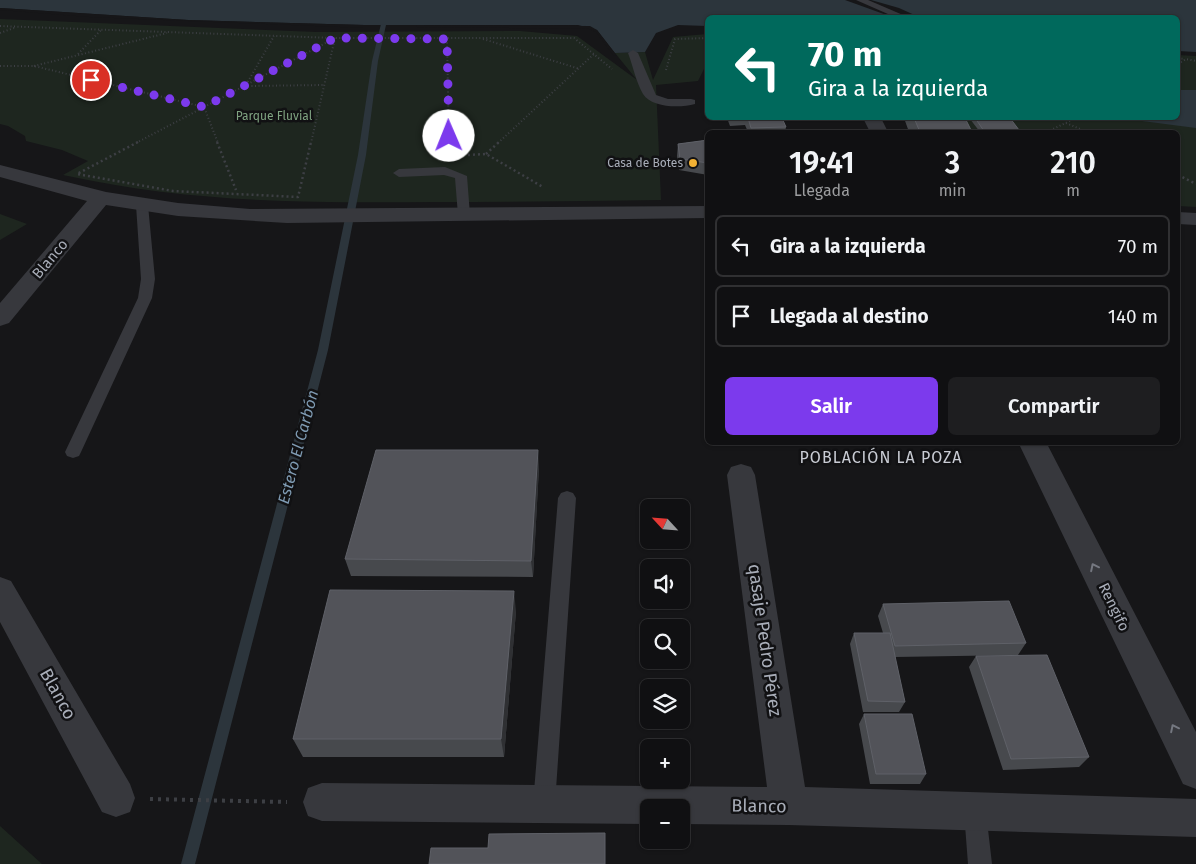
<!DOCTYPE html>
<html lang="es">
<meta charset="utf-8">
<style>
:root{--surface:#101012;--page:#1e1e20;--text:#f1f3f6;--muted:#9c9d9f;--line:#303032;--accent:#7c3aed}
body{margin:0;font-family:"Fira Sans",sans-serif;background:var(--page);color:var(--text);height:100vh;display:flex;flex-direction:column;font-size:19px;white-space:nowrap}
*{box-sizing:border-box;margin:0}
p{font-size:16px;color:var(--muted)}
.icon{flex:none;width:28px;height:28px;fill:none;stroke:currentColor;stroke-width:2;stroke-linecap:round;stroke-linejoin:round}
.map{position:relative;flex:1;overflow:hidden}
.side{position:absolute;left:705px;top:130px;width:475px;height:315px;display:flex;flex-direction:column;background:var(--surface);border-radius:8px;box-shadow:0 1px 4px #0004,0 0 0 1px var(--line)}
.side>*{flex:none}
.top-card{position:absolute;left:705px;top:15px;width:475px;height:105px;border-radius:8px;box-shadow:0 1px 4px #0004,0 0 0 1px var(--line);background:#00695c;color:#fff;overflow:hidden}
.needle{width:32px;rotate:296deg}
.fabs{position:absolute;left:640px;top:499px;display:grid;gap:10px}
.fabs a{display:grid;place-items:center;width:50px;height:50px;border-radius:8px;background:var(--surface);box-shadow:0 1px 4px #0004,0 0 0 1px var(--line);font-size:25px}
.pin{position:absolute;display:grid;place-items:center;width:42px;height:42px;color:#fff;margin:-21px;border:2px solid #fff;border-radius:50%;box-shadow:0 1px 5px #0007}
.me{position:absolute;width:55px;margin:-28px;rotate:359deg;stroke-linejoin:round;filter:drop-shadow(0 0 4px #0008)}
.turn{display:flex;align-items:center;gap:18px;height:105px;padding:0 20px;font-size:22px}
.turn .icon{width:65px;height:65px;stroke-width:2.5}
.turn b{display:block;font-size:35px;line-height:42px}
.eta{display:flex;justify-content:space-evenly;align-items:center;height:85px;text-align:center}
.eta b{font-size:30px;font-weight:600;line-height:35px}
.primary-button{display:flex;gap:10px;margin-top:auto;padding:10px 20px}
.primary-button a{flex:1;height:58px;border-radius:8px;background:var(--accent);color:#fff;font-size:20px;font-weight:600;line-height:58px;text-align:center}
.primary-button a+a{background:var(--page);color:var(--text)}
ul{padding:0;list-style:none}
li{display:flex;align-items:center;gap:15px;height:62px;margin:0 10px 8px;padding:0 10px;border:2px solid var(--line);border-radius:8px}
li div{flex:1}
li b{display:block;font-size:19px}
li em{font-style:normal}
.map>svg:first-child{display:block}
.green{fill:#1e261f}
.water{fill:#2c353c}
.pier{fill:#161618}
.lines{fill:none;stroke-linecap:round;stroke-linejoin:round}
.stream{fill:#2c353c;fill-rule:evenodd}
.path-far2{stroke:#3d3f44;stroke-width:2;stroke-dasharray:1 2.5;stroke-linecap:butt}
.path-far1{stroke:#3d3f44;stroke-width:2.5;stroke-dasharray:2 3;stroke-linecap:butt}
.path{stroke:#3d3f44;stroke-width:4;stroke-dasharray:3 5;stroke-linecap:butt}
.service{fill:#37383d;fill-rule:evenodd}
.minor{fill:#37383d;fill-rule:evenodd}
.wall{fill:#47494d}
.shaded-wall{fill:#2f3033}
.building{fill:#525359;stroke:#5f6168}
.oneway{stroke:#757881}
.route{stroke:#7c3aed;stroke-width:9;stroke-dasharray:0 16.2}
.poi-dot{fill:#f2b134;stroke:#111113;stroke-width:2}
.labels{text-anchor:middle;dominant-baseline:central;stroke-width:5;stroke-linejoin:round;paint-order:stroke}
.far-park-label{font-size:12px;fill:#7fa381;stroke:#111113}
.far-poi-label{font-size:12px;fill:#a8adb8;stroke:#111113;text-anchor:end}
.street-label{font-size:15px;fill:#a8adb8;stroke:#111113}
.water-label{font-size:16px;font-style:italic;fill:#7f9bb3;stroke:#111113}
.neighbourhood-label{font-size:16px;letter-spacing:1px;fill:#c9ccd4;stroke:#111113}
.near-street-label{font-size:18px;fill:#a8adb8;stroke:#111113}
</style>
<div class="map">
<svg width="1196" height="864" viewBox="0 0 1196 864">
<rect width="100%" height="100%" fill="#161618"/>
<path class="green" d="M 0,19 L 317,32 L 520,31 L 577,36 L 637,80 L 615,53 L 645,52 L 653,80 L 673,37 L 707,34 L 707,63 L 698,81 L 656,85 L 661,200 C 586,201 510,202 435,202 C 305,203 191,203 63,175 L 88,161 L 62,150 L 26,141 L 25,136 L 8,126 L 0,124 Z
M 1178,55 L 1196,56 L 1196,207 L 1178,206 L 1178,132 L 967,132 L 960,118 L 1178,118 Z
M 0,214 L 27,224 L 0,240 Z
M 0,826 L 42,864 L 0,864 Z"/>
<path class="water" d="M 0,0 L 1196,0 L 1196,52 L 1178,51 L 1178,18 L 708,18 L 707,26 L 678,25 L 656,33 L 645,52 L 615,53 L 597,30 L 578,25 L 364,25 L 188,20 L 0,8 Z
M 1178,90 L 1196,90 L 1196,128 L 1142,121 L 1140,118 L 1178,118 Z"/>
<path class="pier" d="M 845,0 L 871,0 L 899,8 L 919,17 L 892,17 Z
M 0,8 L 188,20 L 364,25 L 364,28 L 89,17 L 0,10 Z
M 417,25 L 590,26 L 597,30 L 617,56 L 613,55 L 596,32 L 589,29 L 416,27 Z"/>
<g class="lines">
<path class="stream" d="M 381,24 L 386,25 L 378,61 L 366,155 L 328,350 L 195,864 L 181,864 L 318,350 L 358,155 L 372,61 Z"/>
<path class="path-far2" d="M 0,26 L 335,38 L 574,38 L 612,69
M 0,33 L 14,28
M 447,39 L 449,143
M 483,39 L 580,69
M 78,54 L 101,30
M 1178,58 L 1185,59
M 1178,64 L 1186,59 L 1196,61
M 0,66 L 34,66 L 204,107 L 218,143
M 34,66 L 167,33
M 666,70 L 675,39 L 708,38
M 246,85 L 274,36
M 248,86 L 325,85
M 1066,123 L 1087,132
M 1047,132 L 1076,118
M 136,143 L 335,38 L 311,143
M 498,143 L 595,53"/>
<path class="path-far1" d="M 138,142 L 77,174 L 173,191 L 298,197 L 311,142
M 217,142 L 236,190
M 449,142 L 449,151
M 486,154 L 499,142
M 468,155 L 486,154 L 543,187
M 1178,175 L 1196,184"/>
<path class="path" d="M 150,799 L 287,802"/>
<path class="service" d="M 856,0 L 868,0 L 910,18 L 897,18 Z
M 633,50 L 638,53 L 656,95 L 668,99 L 691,99 L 695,100 L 695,104 C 680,108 652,108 643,94 C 636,82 633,66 628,53 Z
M 445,167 L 467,176 L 470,215 L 468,218 L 460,218 L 458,215 L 455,178 L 444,175 L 399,177 L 393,173 L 399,169 Z
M 142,201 L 148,205 L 155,279 L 152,298 L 81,452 L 79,456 L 73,458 L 67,456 L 65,452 L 138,298 L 141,279 L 136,205 Z
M 567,491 L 573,493 L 576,498 L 555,804 L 552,812 L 544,815 L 536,812 L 533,804 L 558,498 L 561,493 Z
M 975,801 L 983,804 L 986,812 L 992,864 L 968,864 L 964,812 L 967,804 Z"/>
<path class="minor" d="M 863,118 L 881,118 L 888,132 L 870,132 Z
M 0,165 L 106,192 L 178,203 L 250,209 L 708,206 L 708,218 L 287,223 L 178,216 L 106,205 L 9,323 L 0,326 L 0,303 L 87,201 L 0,177 Z
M 1178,212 L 1196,213 L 1196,225 L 1178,224 Z
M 1018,442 L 1046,442 L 1196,732 L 1196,789 L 1183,784 Z
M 741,464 L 751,467 L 755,475 L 805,787 L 1196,799 L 1196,837 L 789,825 L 681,824 L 681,808 L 649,808 L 649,824 L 322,821 L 308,816 L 303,802 L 308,788 L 322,783 L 767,787 L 727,475 L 731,467 Z
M 0,577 L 11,581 L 130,784 L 135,798 L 130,812 L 116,817 L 102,812 L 0,622 Z"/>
</g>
<path class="wall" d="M 727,118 L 782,118 L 786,127 L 785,132 L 748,132 L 745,125 L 730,126 Z
M 904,118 L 965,118 L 972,132 L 909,132 Z
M 971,118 L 1010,118 L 1019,130 L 1018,132 L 980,132 L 970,119 Z
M 708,140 L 708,175 L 679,170 L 677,156 L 678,144 Z
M 539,467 L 533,577 L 351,576 L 345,559 Z
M 883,604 L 1026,643 L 1018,655 L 895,657 L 905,702 L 899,712 L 863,712 L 850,644 L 854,633 L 883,633 L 878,616 Z
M 516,611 L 504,757 L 303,757 L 293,739 Z
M 976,656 L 1089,757 L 1079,767 L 1003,770 L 969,667 Z
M 864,714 L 926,774 L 920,784 L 870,784 L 859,724 Z"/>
<path class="shaded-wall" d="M 538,450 L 539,467 L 533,577 L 531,561 Z
M 514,591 L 516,611 L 504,757 L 501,739 Z"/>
<path class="building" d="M 748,118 L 782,118 L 786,127 L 751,128 Z
M 914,118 L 965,118 L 972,132 L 920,132 Z
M 975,118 L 1010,118 L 1019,130 L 984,131 Z
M 708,140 L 708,163 L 680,159 L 678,144 Z
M 376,450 L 538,450 L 531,561 L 345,559 Z
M 330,590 L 514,591 L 501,739 L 293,739 Z
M 1009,601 L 1026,643 L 895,646 L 883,604 Z
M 854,633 L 890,633 L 905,702 L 868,701 Z
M 1047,655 L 1089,757 L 1011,759 L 976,656 Z
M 864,714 L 912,714 L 926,774 L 876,774 Z
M 605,833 L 605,864 L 429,864 L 431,848 L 488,848 L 489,834 Z"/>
<defs><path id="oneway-chevron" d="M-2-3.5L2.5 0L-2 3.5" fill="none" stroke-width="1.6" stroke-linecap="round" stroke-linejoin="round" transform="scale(1.25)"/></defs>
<g class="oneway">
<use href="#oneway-chevron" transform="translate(1094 567) rotate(-116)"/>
<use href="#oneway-chevron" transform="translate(1174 728) rotate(-116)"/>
</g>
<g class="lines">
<path class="route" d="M 91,80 L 204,107 L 335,38 L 447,39 L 449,136"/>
</g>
<circle class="poi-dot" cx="693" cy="163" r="5"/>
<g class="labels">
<g class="far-park-label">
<text x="274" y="116">Parque Fluvial</text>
</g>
<g class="far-poi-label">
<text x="683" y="163">Casa de Botes</text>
</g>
<g class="street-label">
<text transform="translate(50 259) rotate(-50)">Blanco</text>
<text transform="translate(1114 607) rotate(64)">Rengifo</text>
</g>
<g class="water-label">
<text transform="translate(298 447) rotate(-75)">Estero El Carbón</text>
</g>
<g class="neighbourhood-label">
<text x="881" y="457">POBLACIÓN LA POZA</text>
</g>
<g class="near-street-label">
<text transform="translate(765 640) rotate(82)">qasaje Pedro Pérez</text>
<text transform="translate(58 694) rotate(61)">Blanco</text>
<text transform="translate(759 806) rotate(1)">Blanco</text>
</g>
</g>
</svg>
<div class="fabs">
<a><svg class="needle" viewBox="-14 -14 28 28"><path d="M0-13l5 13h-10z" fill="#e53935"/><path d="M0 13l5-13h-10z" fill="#9c9d9f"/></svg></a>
<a><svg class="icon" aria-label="sound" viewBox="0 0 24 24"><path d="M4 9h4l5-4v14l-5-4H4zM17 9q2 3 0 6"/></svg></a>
<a><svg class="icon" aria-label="search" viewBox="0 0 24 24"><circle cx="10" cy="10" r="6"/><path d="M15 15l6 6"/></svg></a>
<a><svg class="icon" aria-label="layers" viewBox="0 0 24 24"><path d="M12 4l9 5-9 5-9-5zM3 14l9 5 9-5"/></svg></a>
<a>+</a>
<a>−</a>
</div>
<div class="pin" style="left:91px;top:80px;background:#d93025"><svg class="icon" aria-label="arrive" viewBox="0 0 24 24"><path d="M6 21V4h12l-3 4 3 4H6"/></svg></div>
<svg class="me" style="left:449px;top:136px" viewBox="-20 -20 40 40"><circle r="19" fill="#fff"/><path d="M0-13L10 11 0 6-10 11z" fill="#7c3aed"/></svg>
<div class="top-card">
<div class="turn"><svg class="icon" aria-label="left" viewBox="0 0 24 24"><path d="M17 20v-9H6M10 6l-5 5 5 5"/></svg><div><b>70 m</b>Gira a la izquierda</div></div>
</div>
<section class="side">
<div class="eta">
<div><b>19:41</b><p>Llegada</p></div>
<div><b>3</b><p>min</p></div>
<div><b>210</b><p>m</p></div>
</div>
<ul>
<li><svg class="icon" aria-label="left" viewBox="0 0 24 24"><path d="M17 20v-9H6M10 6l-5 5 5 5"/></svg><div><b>Gira a la izquierda</b></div><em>70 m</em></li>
<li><svg class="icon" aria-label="arrive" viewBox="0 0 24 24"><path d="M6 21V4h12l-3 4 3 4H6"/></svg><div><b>Llegada al destino</b></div><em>140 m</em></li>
</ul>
<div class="primary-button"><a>Salir</a><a>Compartir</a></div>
</section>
</div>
